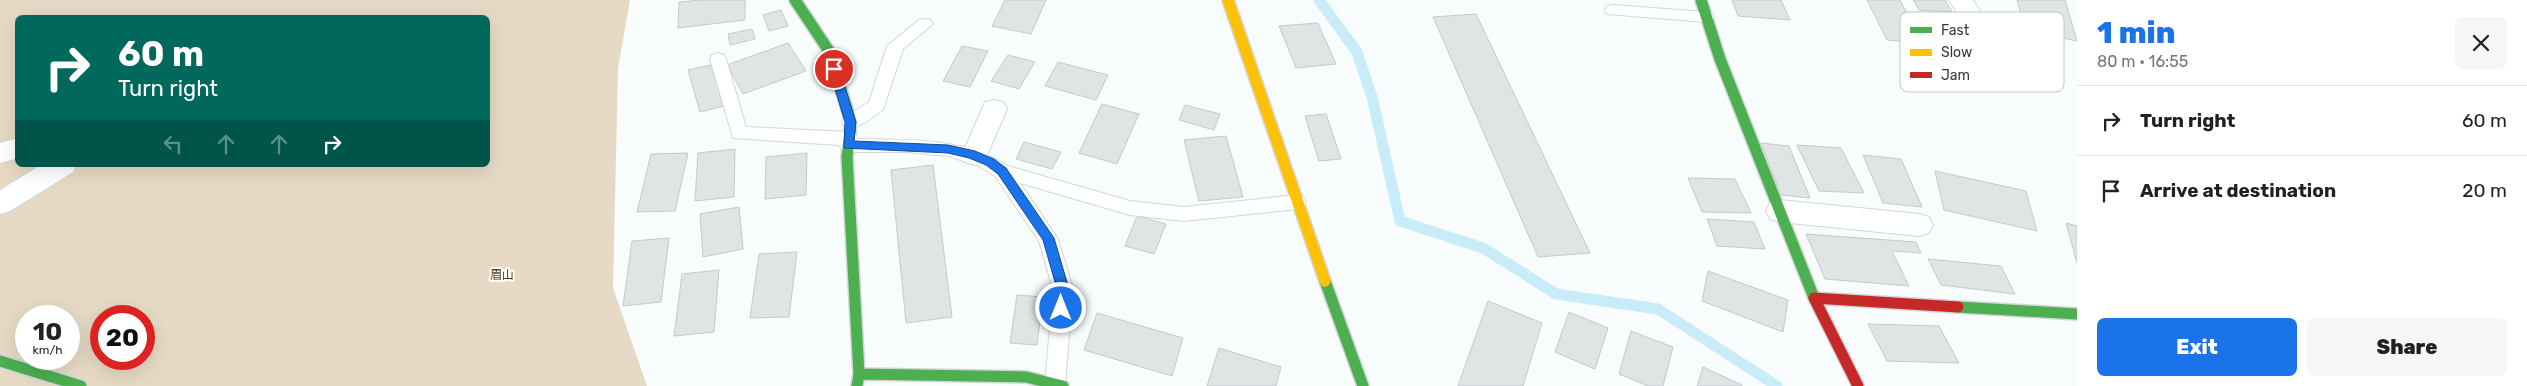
<!DOCTYPE html>
<meta charset="utf-8">
<style>
:root{--surface:#fff;--page:#f6f6f6;--text:#202124;--muted:#757577;--line:#e0e0e0;--accent:#1a73e8}
body{margin:0;font-family:Rubik,"Noto Sans JP",sans-serif;background:var(--page);color:var(--text);height:100vh;display:flex;flex-direction:column;font-size:19px;white-space:nowrap}
*{box-sizing:border-box;margin:0}
p{font-size:16px;color:var(--muted)}
.icon{flex:none;width:28px;height:28px;fill:none;stroke:currentColor;stroke-width:2;stroke-linecap:round;stroke-linejoin:round}
.map{position:relative;flex:1;overflow:hidden}
.drawer{display:flex;flex-direction:column;background:var(--surface);width:450px}
.drawer>*{flex:none}
.banner{position:absolute;left:15px;top:15px;width:475px;height:152px;border-radius:8px;box-shadow:0 5px 20px #0002;background:#00695c;color:#fff;overflow:hidden}
.speed{position:absolute;left:15px;top:305px;display:flex;gap:10px;font-size:25px;font-weight:700;text-align:center}
.speed>*{display:grid;place-content:center;width:65px;height:65px;border-radius:50%;background:var(--surface);box-shadow:0 5px 20px #0002;line-height:1}
.speed small{font-size:12px;font-weight:400}
.speed .limit{border:8px solid #d22;background:#fff;color:#111}
.pin{position:absolute;display:grid;place-items:center;width:42px;height:42px;color:#fff;margin:-21px;border:2px solid #fff;border-radius:50%;box-shadow:0 1px 5px #0007}
.me{position:absolute;width:55px;margin:-28px;rotate:0deg;stroke-linejoin:round;filter:drop-shadow(0 0 4px #0008)}
.turn{display:flex;align-items:center;gap:18px;height:105px;padding:0 20px;font-size:22px}
.turn .icon{width:65px;height:65px;stroke-width:2.5}
.turn b{display:block;font-size:35px;line-height:42px}
.lanes{display:flex;align-items:center;height:48px;padding:0 20px;background:#0003;justify-content:center;gap:25px;direction:ltr}
.lanes .off{opacity:.35}
.round{display:grid;place-items:center;flex:none;width:52px;height:52px;border-radius:8px;background:var(--page)}
.summary{display:flex;align-items:center;justify-content:space-between;height:85px;padding:0 20px}
h1{font-size:30px;font-weight:800;line-height:38px;color:var(--accent)}
.action{display:flex;gap:10px;margin-top:auto;padding:10px 20px}
.action a{flex:1;height:58px;border-radius:8px;background:var(--accent);color:#fff;font-size:20px;font-weight:800;line-height:58px;text-align:center}
.action a+a{background:var(--page);color:var(--text)}
ul{padding:0;list-style:none}
li{display:flex;align-items:center;gap:15px;height:70px;padding:0 20px;border-top:1px solid var(--line)}
li div{flex:1}
li b{display:block;font-size:19px}
li em{font-style:normal}
main{display:flex;flex:1;min-height:0}
.map>svg:first-child{display:block}
.forest{fill:#e6dac5;fill-rule:evenodd}
.lines{fill:none;stroke-linecap:round;stroke-linejoin:round}
.stream{stroke:#c8edf9;stroke-width:11}
.building{fill:#e0e4e5;stroke:#c5c9ca}
.lane-casing{stroke:#d2d6d7;stroke-width:2}
.street-casing{stroke:#d2d6d7;stroke-width:2}
.fast-casing{stroke:#d2d6d7;stroke-width:14}
.slow-casing{stroke:#d2d6d7;stroke-width:14}
.jam-casing{stroke:#d2d6d7;stroke-width:14}
.lane{fill:#feffff;fill-rule:evenodd}
.street{fill:#feffff;fill-rule:evenodd}
.fast{stroke:#4caf50;stroke-width:11}
.slow{stroke:#ffc107;stroke-width:11}
.jam{stroke:#c62828;stroke-width:11}
.route{fill:#1a73e8;stroke:#114b97}
.labels{text-anchor:middle;dominant-baseline:central;stroke-width:4;stroke-linejoin:round;paint-order:stroke}
.park-label{font-size:12px;fill:#563c0d;stroke:#fff}
.key{fill:#fff;stroke:#c3c4c4;stroke-width:1}
.key-label{font-size:14px;fill:#36393a}
</style>
<main>
<div class="map">
<svg width="2077" height="386" viewBox="0 0 2077 386">
<rect width="100%" height="100%" fill="#f8fcfd"/>
<path class="forest" d="M 0,0 L 630,0 L 618,69 L 613,288 L 647,386 L 0,386 ZM 18,18 L 488,18 L 488,165 L 18,165 ZM 26,316 L 69,316 L 69,359 L 26,359 ZM 101,316 L 144,316 L 144,359 L 101,359 Z"/>
<g class="lines">
<path class="stream" d="M 1319,0 L 1357,52 L 1372,97 L 1400,221 L 1483,248 L 1556,294 L 1658,309 L 1777,386"/>
</g>
<path class="building" d="M 700,0 L 745,0 L 745,20 L 678,28 L 679,2 Z
M 1005,0 L 1046,0 L 1031,34 L 992,26 Z
M 1732,0 L 1781,0 L 1790,20 L 1738,16 Z
M 1867,0 L 1900,0 L 1923,43 L 1887,40 Z
M 1913,0 L 1945,0 L 1952,12 L 1919,10 Z
M 2017,0 L 2065,0 L 2077,41 L 2026,31 Z
M 781,10 L 788,26 L 769,31 L 763,15 Z
M 1476,14 L 1590,253 L 1538,257 L 1433,17 Z
M 1318,23 L 1336,64 L 1296,68 L 1279,26 Z
M 752,29 L 755,39 L 730,45 L 728,34 Z
M 788,43 L 806,71 L 743,94 L 727,65 Z
M 962,46 L 988,51 L 970,87 L 943,81 Z
M 1008,55 L 1035,62 L 1019,89 L 991,81 Z
M 1058,62 L 1108,75 L 1096,100 L 1045,86 Z
M 711,65 L 724,106 L 700,112 L 688,70 Z
M 1102,104 L 1139,114 L 1117,164 L 1079,153 Z
M 1185,105 L 1220,114 L 1214,130 L 1179,120 Z
M 1326,114 L 1341,159 L 1319,161 L 1305,116 Z
M 1226,136 L 1243,197 L 1199,201 L 1184,140 Z
M 1024,142 L 1061,152 L 1052,169 L 1016,159 Z
M 1761,143 L 1789,146 L 1810,198 L 1781,195 Z
M 1797,145 L 1841,148 L 1864,193 L 1819,191 Z
M 735,149 L 734,197 L 695,201 L 698,153 Z
M 688,153 L 675,211 L 637,212 L 651,154 Z
M 807,153 L 806,195 L 765,199 L 766,157 Z
M 1863,155 L 1901,159 L 1922,207 L 1883,203 Z
M 933,165 L 952,317 L 906,323 L 891,170 Z
M 1935,171 L 2026,191 L 2037,231 L 1944,210 Z
M 1688,178 L 1735,179 L 1751,213 L 1702,212 Z
M 739,207 L 743,249 L 703,257 L 700,214 Z
M 1137,216 L 1166,224 L 1154,254 L 1125,246 Z
M 1707,219 L 1754,222 L 1765,249 L 1717,246 Z
M 2066,223 L 2077,226 L 2077,263 Z
M 1806,234 L 1916,242 L 1921,253 L 1892,251 L 1909,286 L 1825,279 Z
M 669,238 L 661,302 L 623,306 L 632,241 Z
M 797,252 L 789,317 L 750,318 L 759,254 Z
M 1928,259 L 2001,266 L 2015,294 L 1941,285 Z
M 719,270 L 714,332 L 674,336 L 682,274 Z
M 1708,271 L 1788,300 L 1783,332 L 1702,301 Z
M 1017,295 L 1043,297 L 1037,345 L 1010,343 Z
M 1488,301 L 1542,323 L 1523,386 L 1458,386 Z
M 1569,312 L 1608,328 L 1595,369 L 1555,352 Z
M 1097,313 L 1183,338 L 1172,376 L 1084,350 Z
M 1868,324 L 1939,326 L 1959,363 L 1887,361 Z
M 1631,331 L 1673,347 L 1663,386 L 1648,386 L 1619,374 Z
M 1219,348 L 1281,367 L 1276,386 L 1207,386 Z
M 1703,367 L 1742,385 L 1742,386 L 1697,386 Z"/>
<g class="lines">
<g class="lane-casing">
<path id="lane" d="M 1613,5 L 1706,12 L 1712,13 L 1714,17 L 1712,21 L 1706,22 L 1607,14 L 1605,10 L 1607,6 Z
M 925,19 L 931,20 L 933,24 L 903,49 L 883,110 C 872,117 858,131 845,127 L 842,122 L 845,117 L 869,102 L 887,46 L 919,20 Z
M 718,53 L 724,55 L 726,59 L 746,127 L 849,132 L 855,134 L 858,139 C 911,140 961,137 1008,166 L 1130,201 L 1184,207 L 1297,195 L 1304,197 L 1306,202 L 1304,207 L 1297,209 L 1184,221 L 1130,215 L 1020,183 L 1058,239 L 1073,289 L 1065,383 L 1063,386 L 1045,386 L 1053,289 L 1039,241 L 995,176 L 979,166 L 948,156 L 908,152 L 848,152 L 842,150 L 839,145 L 733,138 L 710,59 L 712,55 Z"/>
</g>
<g class="street-casing">
<path id="street" d="M 1949,0 L 1973,0 L 1986,21 L 1982,27 L 1974,29 L 1966,27 Z
M 994,100 L 1003,102 L 1007,109 L 985,160 L 971,164 L 962,161 L 958,154 L 962,147 L 966,146 L 985,102 Z
M 18,138 L 18,158 L 0,163 L 0,143 Z
M 41,165 L 76,165 L 73,172 L 10,211 L 0,214 L 0,190 Z
M 1780,200 L 1919,214 L 1929,217 L 1933,225 L 1929,233 L 1919,236 L 1780,222 L 1770,219 L 1766,211 L 1770,203 Z"/>
</g>
<g class="fast-casing">
<path id="fast" d="M 795,0 L 829,51 L 851,122 L 847,157 L 859,374 L 857,386
M 1701,0 L 1720,59 L 1814,298
M 1325,281 L 1363,386
M 1958,307 L 2077,314
M 0,361 L 81,386
M 859,374 L 1026,377 L 1063,386"/>
</g>
<g class="slow-casing">
<path id="slow" d="M 1228,0 L 1325,281"/>
</g>
<g class="jam-casing">
<path id="jam" d="M 1858,386 L 1814,298 L 1958,307"/>
</g>
<use href="#lane" class="lane"/>
<use href="#street" class="street"/>
<use href="#fast" class="fast"/>
<use href="#slow" class="slow"/>
<use href="#jam" class="jam"/>
</g>
<path class="route" d="M 834,66 L 839,69 L 856,122 L 854,141 L 948,145 L 975,151 L 994,159 L 1006,168 L 1054,238 L 1069,289 L 1066,312 L 1061,313 L 1055,308 L 1057,289 L 1043,240 L 998,174 L 986,165 L 969,158 L 948,153 L 844,148 L 845,122 L 829,69 Z"/>
<g class="labels">
<g class="park-label">
<text x="502" y="275">眉山</text>
</g>
</g>
<rect x="1900" y="12" width="164" height="80" rx="8" class="key"/>
<rect x="1910" y="27" width="22" height="6" fill="#4caf50"/>
<rect x="1910" y="49" width="22" height="7" fill="#ffc107"/>
<rect x="1910" y="72" width="22" height="6" fill="#c62828"/>
<g class="key-label">
<text x="1941" y="35">Fast</text>
<text x="1941" y="57">Slow</text>
<text x="1941" y="80">Jam</text>
</g>
</svg>
<div class="speed"><div>10<small>km/h</small></div><div class="limit">20</div></div>
<div class="pin" style="left:834px;top:69px;background:#d93025"><svg class="icon" aria-label="arrive" viewBox="0 0 24 24"><path d="M6 21V4h12l-3 4 3 4H6"/></svg></div>
<svg class="me" style="left:1061px;top:308px" viewBox="-20 -20 40 40"><circle r="17" fill="#1a73e8" stroke="#fff" stroke-width="3"/><path d="M0-11L8 9 0 5-8 9z" fill="#fff"/></svg>
<div class="banner">
<div class="turn"><svg class="icon" aria-label="right" viewBox="0 0 24 24"><path d="M7 20v-9h11M14 6l5 5-5 5"/></svg><div><b>60 m</b>Turn right</div></div>
<div class="lanes"><svg class="icon off" aria-label="left" viewBox="0 0 24 24"><path d="M17 20v-9H6M10 6l-5 5 5 5"/></svg><svg class="icon off" aria-label="ahead" viewBox="0 0 24 24"><path d="M12 20V5M6 11l6-6 6 6"/></svg><svg class="icon off" aria-label="ahead" viewBox="0 0 24 24"><path d="M12 20V5M6 11l6-6 6 6"/></svg><svg class="icon" aria-label="right" viewBox="0 0 24 24"><path d="M7 20v-9h11M14 6l5 5-5 5"/></svg></div>
</div>
</div>
<section class="drawer">
<div class="summary"><div><h1>1 min</h1><p>80 m · 16:55</p></div><a class="round"><svg class="icon" aria-label="close" viewBox="0 0 24 24"><path d="M6 6l12 12M18 6L6 18"/></svg></a></div>
<ul>
<li><svg class="icon" aria-label="right" viewBox="0 0 24 24"><path d="M7 20v-9h11M14 6l5 5-5 5"/></svg><div><b>Turn right</b></div><em>60 m</em></li>
<li><svg class="icon" aria-label="arrive" viewBox="0 0 24 24"><path d="M6 21V4h12l-3 4 3 4H6"/></svg><div><b>Arrive at destination</b></div><em>20 m</em></li>
</ul>
<div class="action"><a>Exit</a><a>Share</a></div>
</section>
</main>
